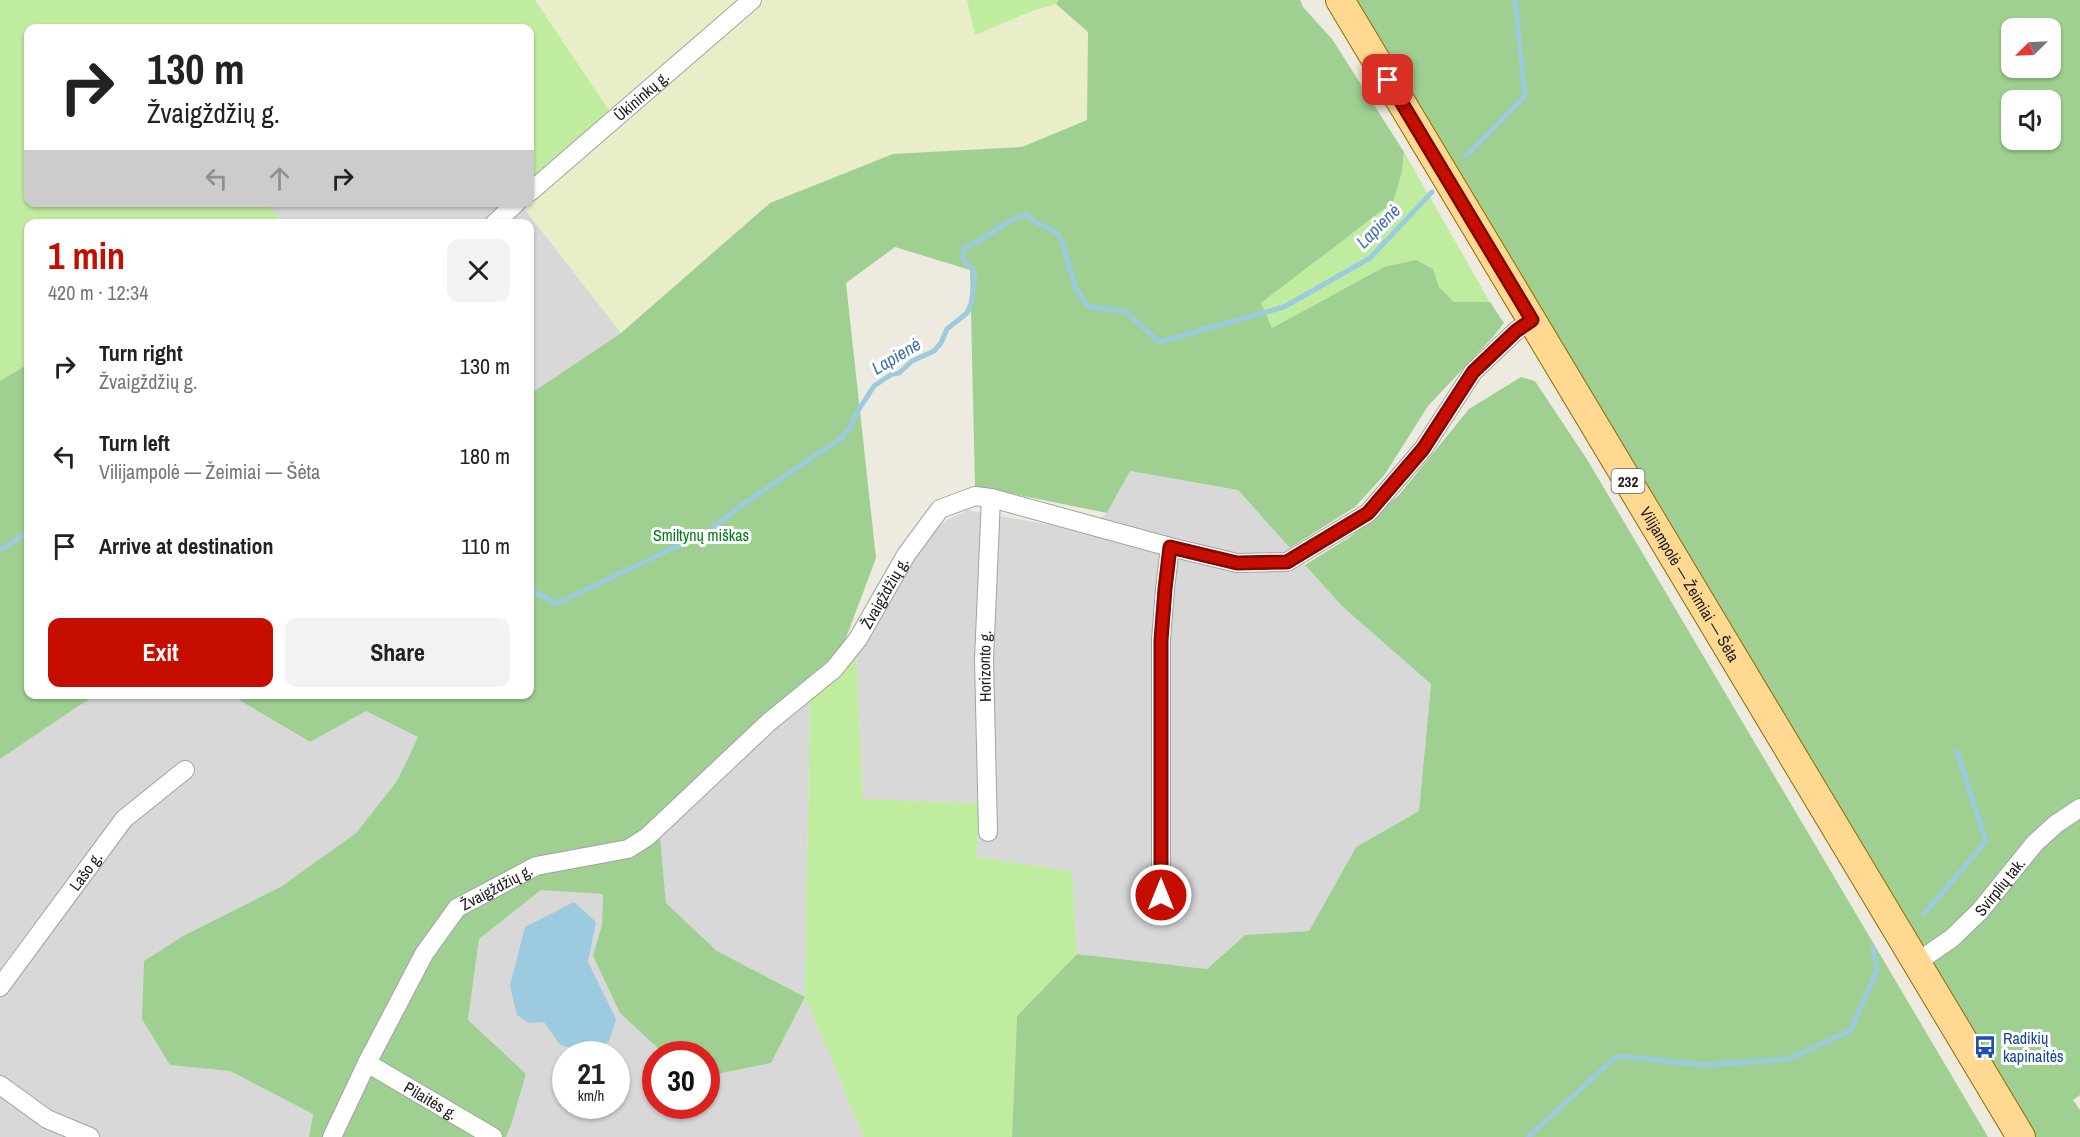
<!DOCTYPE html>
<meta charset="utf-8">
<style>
:root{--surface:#fff;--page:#f2f2f2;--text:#222;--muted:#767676;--accent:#c50e00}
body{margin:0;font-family:"Archivo Narrow",sans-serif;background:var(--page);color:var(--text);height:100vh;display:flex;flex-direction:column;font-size:22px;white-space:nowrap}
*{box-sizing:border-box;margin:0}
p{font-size:20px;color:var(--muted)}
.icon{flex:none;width:33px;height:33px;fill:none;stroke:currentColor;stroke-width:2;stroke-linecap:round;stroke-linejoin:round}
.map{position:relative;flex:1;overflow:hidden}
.sheet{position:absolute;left:24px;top:219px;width:510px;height:480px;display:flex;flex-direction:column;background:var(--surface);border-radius:12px;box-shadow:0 2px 4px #0004}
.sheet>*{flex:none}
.banner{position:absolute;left:24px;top:24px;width:510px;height:183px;border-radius:12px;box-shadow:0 2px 4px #0004;background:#fff;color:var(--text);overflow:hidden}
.needle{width:39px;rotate:246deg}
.fabs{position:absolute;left:2001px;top:18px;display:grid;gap:12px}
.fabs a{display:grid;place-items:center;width:60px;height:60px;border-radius:12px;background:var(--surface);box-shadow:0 2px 4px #0004;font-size:30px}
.speed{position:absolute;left:552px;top:1041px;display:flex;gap:12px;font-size:30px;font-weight:700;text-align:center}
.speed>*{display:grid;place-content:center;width:78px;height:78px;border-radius:50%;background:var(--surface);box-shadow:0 2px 4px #0004;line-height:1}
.speed small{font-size:15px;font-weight:400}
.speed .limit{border:9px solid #d22;background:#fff;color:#111}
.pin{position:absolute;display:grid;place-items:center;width:51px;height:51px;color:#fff;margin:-26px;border-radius:12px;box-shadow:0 3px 9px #0006}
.me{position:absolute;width:66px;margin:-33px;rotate:0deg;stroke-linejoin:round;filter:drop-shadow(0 0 4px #0008)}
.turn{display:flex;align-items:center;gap:21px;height:126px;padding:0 24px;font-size:27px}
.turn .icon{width:78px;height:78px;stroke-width:2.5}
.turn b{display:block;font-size:42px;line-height:51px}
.lanes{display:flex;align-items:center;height:57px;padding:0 24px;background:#0003;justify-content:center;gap:30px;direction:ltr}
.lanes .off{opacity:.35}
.round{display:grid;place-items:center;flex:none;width:63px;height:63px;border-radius:12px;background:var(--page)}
.summary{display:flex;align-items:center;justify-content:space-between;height:102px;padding:0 24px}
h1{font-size:36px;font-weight:700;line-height:45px;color:var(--accent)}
.action{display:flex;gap:12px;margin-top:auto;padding:12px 24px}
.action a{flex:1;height:69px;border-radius:12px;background:var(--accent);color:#fff;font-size:24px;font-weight:700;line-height:69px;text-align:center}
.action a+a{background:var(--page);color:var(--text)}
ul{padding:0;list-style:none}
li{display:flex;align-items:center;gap:18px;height:90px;padding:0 24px}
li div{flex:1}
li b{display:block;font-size:22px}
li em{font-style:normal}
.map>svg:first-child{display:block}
.residential{fill:#d9d8d8;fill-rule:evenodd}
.farmland{fill:#e9eec8}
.grass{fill:#c0eca0}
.forest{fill:#9fd091;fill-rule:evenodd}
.water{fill:#9ccbdf}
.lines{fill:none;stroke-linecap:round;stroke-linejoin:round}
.stream{stroke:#9ccbdf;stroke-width:5}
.street-casing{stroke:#a2a2a2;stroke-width:20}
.primary-casing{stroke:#916b00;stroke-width:30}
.street{stroke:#fff;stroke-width:18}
.primary{stroke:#ffd892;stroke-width:28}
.route-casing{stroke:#800900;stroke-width:15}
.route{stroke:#c50e00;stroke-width:10}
.labels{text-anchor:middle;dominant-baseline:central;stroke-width:6;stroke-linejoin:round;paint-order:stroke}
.shield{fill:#fff;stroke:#5f5f5f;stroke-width:1.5}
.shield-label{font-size:15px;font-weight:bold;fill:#1b1b1b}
.street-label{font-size:16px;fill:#1b1b1b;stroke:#fff}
.park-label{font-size:16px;fill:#047d17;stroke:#fff}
.transit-label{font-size:16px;fill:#164399;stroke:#fff;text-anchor:start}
.water-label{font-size:18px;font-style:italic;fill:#4371af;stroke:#fff}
</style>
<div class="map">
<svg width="2080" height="1137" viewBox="0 0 2080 1137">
<rect width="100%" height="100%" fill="#edeadf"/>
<path class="residential" d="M 274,202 L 520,203 L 621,333 L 530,394 L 530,224 L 284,223 L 270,206 Z
M 1130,471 L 1238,490 L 1343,607 L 1431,684 L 1419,811 L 1356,847 L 1309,931 L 1245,935 L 1207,969 L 1077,954 L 1072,871 L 976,857 L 981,803 L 863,799 L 856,652 L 930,536 L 946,521 L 967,510 L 1083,531 L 1107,513 Z
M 95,695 L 234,695 L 244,703 L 309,742 L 366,711 L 418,737 L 397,781 L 356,833 L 282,886 L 183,936 L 144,961 L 170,1064 L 230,1071 L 313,1114 L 309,1137 L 0,1137 L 0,759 Z
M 810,697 L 805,997 L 864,1137 L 506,1137 L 511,1128 L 468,1020 L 479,939 L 541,889 L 603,893 L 602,924 L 593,956 L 620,1013 L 664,1054 L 656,1054 L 656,1106 L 706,1106 L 707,1076 L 771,1063 L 805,997 L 717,951 L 666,903 L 660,836 ZM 566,1054 L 616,1054 L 616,1106 L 566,1106 Z"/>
<path class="farmland" d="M 535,0 L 967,0 L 975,34 L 1032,11 L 1056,4 L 1088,32 L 1087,120 L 1022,147 L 893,154 L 770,203 L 621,333 L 520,203 L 530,202 L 530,192 L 614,118 Z"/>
<path class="grass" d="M 0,0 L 535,0 L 614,118 L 530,192 L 530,28 L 28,28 L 28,202 L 274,203 L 270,206 L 284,223 L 28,224 L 28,364 L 0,381 Z
M 967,0 L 1059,0 L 1056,4 L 1032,11 L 975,35 Z
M 1404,152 L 1490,302 L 1454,302 L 1439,287 L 1433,269 L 1384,267 L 1272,328 L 1260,303 L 1393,202 L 1402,172 Z
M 856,652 L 863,799 L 981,803 L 976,857 L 1072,871 L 1077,954 L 1017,1016 L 1012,1137 L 864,1137 L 805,997 L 810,697 Z"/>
<path class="forest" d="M 1059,0 L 1300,0 L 1303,7 L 1332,39 L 1404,152 L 1402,172 L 1393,202 L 1261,303 L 1272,328 L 1384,267 L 1416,260 L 1433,269 L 1439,287 L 1454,302 L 1490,302 L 1504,323 L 1493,337 L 1428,406 L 1385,474 L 1355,507 L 1290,548 L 1238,490 L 1130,471 L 1107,513 L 975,486 L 970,270 L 895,247 L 846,283 L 876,558 L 840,654 L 660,836 L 666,903 L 717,951 L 805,997 L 771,1063 L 707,1076 L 706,1054 L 664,1054 L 620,1013 L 593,956 L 602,924 L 603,894 L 541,890 L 479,939 L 468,1020 L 526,1074 L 510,1128 L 506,1137 L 309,1137 L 313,1114 L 230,1071 L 170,1065 L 142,1019 L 144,961 L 183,936 L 282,886 L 356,833 L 397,781 L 418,737 L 366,711 L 310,742 L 244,703 L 234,695 L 530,694 L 530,394 L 621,333 L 770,203 L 893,154 L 1022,147 L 1087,120 L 1088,32 L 1056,4 Z
M 1352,0 L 2080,0 L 2080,1095 L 2073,1100 L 2080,1110 L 2080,1137 L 2035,1137 ZM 2012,28 L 2050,28 L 2050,68 L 2012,68 ZM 2012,100 L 2050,100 L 2050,140 L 2012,140 Z
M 28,364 L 28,694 L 95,695 L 0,759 L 0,381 Z
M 1521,377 L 1535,381 L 1588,461 L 1988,1137 L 1012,1137 L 1017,1016 L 1077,954 L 1207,969 L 1245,935 L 1309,931 L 1356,847 L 1419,811 L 1431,684 L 1343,607 L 1305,565 L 1350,537 L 1399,495 L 1469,409 Z"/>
<path class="water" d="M 574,902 L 596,922 L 588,962 L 616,1019 L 609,1042 L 588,1053 L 560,1045 L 544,1022 L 529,1023 L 517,1015 L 510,986 L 525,927 Z"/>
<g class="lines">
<path class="stream" d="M 1466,156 L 1525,96 L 1515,0
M 0,550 L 28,532
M 530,589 L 556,604 L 709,531 L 742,505 L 840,439 L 850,428 L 856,414 L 874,386 L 892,374 L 899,373 L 912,361 L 934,351 L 941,343 L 947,329 L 967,313 L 971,304 L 975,277 L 972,269 L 963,258 L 964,248 C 987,240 1002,221 1026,214 L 1037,223 L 1056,232 L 1061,239 L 1076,288 L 1088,307 L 1125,311 L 1159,342 L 1284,307 L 1370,258 L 1432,192
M 1924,914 L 1986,841 L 1957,752
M 1528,1137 L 1617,1056 L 1705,1065 L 1788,1059 L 1850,1031 L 1877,971 L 1873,947"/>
<g class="street-casing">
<g id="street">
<path id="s1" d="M 530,192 L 752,0"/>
<path d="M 494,224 L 517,202"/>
<path id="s2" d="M 988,832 L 984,660 L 991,498"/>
<path d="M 1161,895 L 1161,640 L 1165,589 L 1170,547"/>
<path id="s3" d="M 1916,963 L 1952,938 L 1980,911 L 2035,843 L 2056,824 L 2080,808"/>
<path id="s4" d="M 0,987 L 124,819 L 185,770"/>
<path id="s5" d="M 367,1063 L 493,1137"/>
<path d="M 0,1085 L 47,1119 L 90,1137"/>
<path id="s6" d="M 332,1137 L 367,1063 L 424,954 L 457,908 L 536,866 L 628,849 L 647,837 L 769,722 L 834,669 L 858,639 L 906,555 L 940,509 L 975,496 L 991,498 L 1170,547 L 1237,563 L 1287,562 L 1368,513 L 1423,449 L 1473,372 L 1516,331 L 1532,320"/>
</g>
</g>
<g class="primary-casing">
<g id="primary">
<path id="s7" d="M 1340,0 L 2021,1137"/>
</g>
</g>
<use href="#street" class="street"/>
<use href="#primary" class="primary"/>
</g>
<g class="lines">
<g class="route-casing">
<path id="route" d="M 1161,895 L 1161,640 L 1165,589 L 1170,547 L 1237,563 L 1287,562 L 1368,513 L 1423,449 L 1473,372 L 1516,331 L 1532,320 L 1388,80"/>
</g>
<use href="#route" class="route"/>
</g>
<defs>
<g id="bus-bare" transform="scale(1.8)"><path d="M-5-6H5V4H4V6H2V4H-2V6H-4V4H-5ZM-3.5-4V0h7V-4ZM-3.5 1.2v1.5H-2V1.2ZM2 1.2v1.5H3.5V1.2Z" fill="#1a4fb4" stroke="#fff" stroke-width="2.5" paint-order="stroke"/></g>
</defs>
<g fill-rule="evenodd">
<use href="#bus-bare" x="1985" y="1047"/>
</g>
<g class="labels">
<rect class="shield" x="1611.5" y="469" width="33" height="24" rx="4.5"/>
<g class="shield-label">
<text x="1628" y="481">232</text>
</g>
<g class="street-label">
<text stroke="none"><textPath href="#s1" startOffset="147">Ūkininkų g.</textPath></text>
<text stroke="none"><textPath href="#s7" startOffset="681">Vilijampolė — Žeimiai — Šėta</textPath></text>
<text stroke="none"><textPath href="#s6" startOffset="810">Žvaigždžių g.</textPath></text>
<text stroke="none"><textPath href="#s2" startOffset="166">Horizonto g.</textPath></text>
<text stroke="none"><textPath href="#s4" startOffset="144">Lašo g.</textPath></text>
<text stroke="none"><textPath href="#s3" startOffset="114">Svirplių tak.</textPath></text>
<text stroke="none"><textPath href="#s6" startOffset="306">Žvaigždžių g.</textPath></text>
<text stroke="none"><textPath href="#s5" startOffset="74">Pilaitės g.</textPath></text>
</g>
<g class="park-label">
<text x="701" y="535">Smiltynų miškas</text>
</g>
<g class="transit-label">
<text x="2003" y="1038">Radikių<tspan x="2003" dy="18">kapinaitės</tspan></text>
</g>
<g class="water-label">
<text transform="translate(1378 226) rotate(-45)">Lapienė</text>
<text transform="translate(896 356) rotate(-31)">Lapienė</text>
</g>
</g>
</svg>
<div class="fabs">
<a><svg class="needle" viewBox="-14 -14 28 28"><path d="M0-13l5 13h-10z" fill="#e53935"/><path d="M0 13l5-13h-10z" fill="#767676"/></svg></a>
<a><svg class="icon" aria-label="sound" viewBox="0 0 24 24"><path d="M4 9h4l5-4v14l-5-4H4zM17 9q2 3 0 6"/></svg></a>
</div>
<div class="speed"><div>21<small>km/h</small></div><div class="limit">30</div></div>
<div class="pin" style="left:1388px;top:80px;background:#d93025"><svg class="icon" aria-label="arrive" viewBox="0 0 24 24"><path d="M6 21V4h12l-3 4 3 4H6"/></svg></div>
<svg class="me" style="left:1161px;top:895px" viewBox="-20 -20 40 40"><circle r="17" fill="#c50e00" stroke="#fff" stroke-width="3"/><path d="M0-11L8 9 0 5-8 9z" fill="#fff"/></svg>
<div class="banner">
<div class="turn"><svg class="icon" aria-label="right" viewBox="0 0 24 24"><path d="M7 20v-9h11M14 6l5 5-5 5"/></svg><div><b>130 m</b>Žvaigždžių g.</div></div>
<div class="lanes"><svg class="icon off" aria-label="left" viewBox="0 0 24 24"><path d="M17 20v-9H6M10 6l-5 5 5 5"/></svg><svg class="icon off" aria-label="ahead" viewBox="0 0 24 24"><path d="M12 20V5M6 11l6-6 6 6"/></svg><svg class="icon" aria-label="right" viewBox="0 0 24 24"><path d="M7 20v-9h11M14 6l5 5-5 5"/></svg></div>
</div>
<section class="sheet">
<div class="summary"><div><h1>1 min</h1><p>420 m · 12:34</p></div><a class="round"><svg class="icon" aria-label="close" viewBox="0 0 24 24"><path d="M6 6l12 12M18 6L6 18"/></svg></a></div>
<ul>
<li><svg class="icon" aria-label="right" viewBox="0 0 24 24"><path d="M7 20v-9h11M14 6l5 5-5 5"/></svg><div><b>Turn right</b><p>Žvaigždžių g.</p></div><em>130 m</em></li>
<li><svg class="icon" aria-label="left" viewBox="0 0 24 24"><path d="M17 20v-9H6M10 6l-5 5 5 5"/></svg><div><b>Turn left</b><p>Vilijampolė — Žeimiai — Šėta</p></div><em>180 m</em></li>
<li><svg class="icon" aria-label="arrive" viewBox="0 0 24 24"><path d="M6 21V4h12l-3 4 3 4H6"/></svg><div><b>Arrive at destination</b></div><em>110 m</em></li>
</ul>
<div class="action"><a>Exit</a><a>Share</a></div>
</section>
</div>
